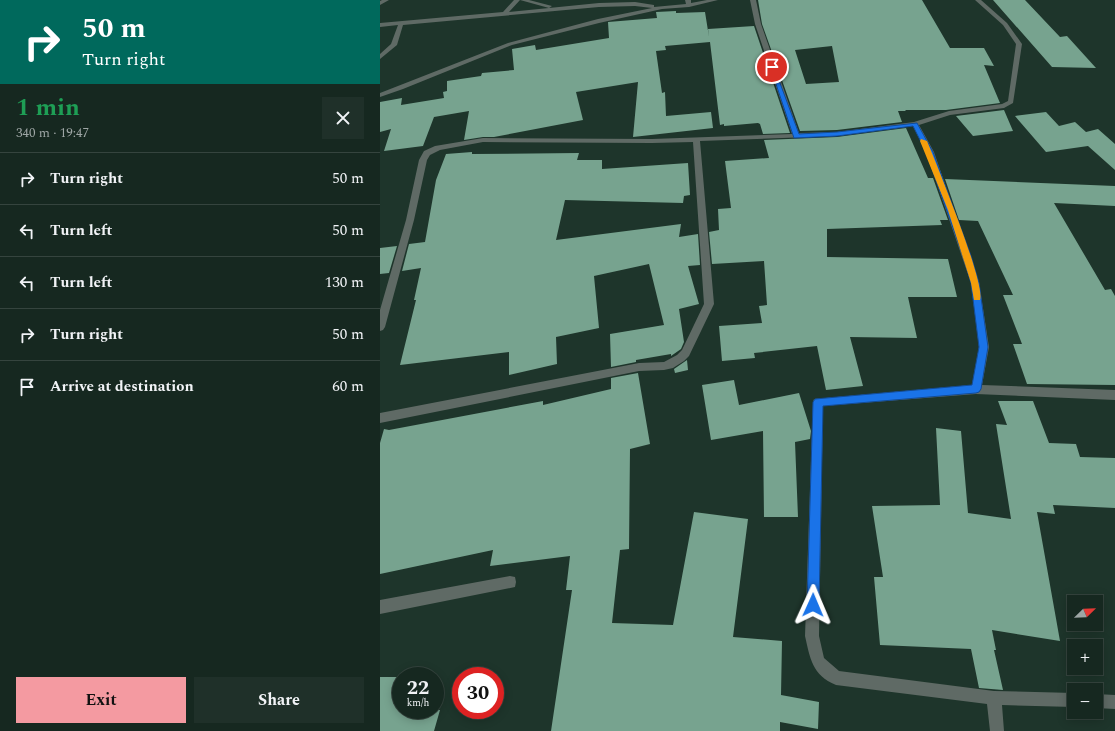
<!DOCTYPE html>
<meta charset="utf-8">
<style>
:root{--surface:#162820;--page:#1f3029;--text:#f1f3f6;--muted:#9ea6a5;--line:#35443e;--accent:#f49aa1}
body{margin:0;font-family:Spectral,serif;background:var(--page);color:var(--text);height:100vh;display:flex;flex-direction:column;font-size:15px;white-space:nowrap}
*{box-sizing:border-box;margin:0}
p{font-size:13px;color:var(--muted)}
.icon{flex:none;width:22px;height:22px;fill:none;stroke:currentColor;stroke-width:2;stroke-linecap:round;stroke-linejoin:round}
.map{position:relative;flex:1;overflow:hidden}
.drawer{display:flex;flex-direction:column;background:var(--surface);width:380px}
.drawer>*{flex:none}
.banner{background:#00695c;color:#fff;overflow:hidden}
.needle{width:26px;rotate:67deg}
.fabs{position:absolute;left:687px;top:595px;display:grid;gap:8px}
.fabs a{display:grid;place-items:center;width:36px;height:36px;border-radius:0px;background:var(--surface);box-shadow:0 2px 10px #0003,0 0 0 1px var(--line);font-size:20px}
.speed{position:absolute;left:12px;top:667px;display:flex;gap:8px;font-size:20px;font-weight:700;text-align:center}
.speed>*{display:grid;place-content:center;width:52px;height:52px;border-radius:50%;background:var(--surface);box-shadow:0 2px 10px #0003,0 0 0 1px var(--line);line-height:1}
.speed small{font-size:10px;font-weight:400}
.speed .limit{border:6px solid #d22;background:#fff;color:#111}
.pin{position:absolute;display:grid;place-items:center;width:34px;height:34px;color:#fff;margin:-17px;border:2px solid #fff;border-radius:50%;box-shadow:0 1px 4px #0007}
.me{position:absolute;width:44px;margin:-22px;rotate:1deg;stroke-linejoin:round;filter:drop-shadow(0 0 3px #0008)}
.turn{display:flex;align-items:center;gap:14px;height:84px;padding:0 16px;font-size:18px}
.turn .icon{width:52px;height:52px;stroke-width:2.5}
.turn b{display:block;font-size:28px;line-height:34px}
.round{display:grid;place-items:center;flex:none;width:42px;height:42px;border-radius:0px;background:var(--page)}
.overview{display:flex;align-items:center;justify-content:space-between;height:68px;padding:0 16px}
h1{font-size:24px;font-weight:700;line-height:30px;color:#1e9e55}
.cta{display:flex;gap:8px;margin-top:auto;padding:8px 16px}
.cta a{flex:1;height:46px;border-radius:0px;background:var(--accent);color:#111;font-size:16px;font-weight:700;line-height:46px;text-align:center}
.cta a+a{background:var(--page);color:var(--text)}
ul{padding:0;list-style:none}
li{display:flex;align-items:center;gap:12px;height:52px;padding:0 16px;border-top:1px solid var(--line)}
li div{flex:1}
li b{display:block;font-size:15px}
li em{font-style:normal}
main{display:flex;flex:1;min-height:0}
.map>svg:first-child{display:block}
.building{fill:#77a38f;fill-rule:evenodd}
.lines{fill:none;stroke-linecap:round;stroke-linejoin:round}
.minor{fill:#5f6a65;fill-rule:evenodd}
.route{fill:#1a73e8;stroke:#114b97}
.slow{fill:#f59e0b}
</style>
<main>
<section class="drawer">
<div class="banner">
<div class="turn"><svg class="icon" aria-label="right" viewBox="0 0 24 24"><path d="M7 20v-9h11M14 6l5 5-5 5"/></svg><div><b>50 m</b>Turn right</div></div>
</div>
<div class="overview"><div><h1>1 min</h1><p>340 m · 19:47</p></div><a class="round"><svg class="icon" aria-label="close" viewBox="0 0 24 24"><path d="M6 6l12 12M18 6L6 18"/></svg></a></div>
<ul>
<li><svg class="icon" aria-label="right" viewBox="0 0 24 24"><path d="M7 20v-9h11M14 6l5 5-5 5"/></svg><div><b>Turn right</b></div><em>50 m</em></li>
<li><svg class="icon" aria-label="left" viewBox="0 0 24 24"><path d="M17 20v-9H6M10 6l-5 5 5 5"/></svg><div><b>Turn left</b></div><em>50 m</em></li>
<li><svg class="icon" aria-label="left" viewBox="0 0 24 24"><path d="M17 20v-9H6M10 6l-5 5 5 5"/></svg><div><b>Turn left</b></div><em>130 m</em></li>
<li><svg class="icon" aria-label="right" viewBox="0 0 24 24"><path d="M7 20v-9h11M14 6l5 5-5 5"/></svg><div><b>Turn right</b></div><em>50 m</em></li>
<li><svg class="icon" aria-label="arrive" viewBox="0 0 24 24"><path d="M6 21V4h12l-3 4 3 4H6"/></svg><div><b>Arrive at destination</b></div><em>60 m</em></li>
</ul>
<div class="cta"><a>Exit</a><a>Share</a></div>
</section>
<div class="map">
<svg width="735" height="731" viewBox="0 0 735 731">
<rect width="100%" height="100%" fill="#1e352b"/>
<path class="building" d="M 378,0 L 542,0 L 570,48 L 604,48 L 614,66 L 604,65 L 620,103 L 566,110 L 525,110 L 526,111 L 518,111 L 522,122 L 457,130 L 420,131 L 382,24 ZM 452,46 L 459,82 L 426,84 L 415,50 Z
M 613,0 L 645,0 L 680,37 L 687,36 L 716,68 L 672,67 Z
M 296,11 L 296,13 L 325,12 L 329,37 L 328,29 L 374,26 L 410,133 L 383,134 L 380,124 L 378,123 L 344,126 L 344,124 L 340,125 L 330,42 L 285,46 L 286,50 L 276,51 L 282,93 L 285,92 L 286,116 L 331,112 L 333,128 L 253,137 L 258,82 L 196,92 L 203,120 L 114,137 L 103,137 L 84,140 L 89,111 L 54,117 L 43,146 L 4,151 L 11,129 L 0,132 L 0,102 L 22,98 L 21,105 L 64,98 L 63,92 L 67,91 L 67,81 L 101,76 L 102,73 L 134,70 L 132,49 L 155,45 L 156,50 L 229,38 L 228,22 L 277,18 L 276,12 Z
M 624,110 L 633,131 L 593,136 L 576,116 Z
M 666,112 L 679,126 L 695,122 L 706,132 L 718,129 L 735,144 L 735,170 L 708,146 L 666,152 L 635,116 Z
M 526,128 L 548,178 L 553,178 L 568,220 L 560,220 L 562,225 L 447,229 L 447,257 L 568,259 L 577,297 L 528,297 L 537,338 L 470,337 L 483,386 L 446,390 L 437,346 L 374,353 L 375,358 L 342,361 L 339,326 L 382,323 L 379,306 L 387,305 L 384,261 L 332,264 L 329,232 L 339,230 L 338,209 L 351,208 L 345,161 L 389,158 L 384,140 L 457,137 Z
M 92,152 L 92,154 L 199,153 L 197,160 L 222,160 L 222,169 L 308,163 L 310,195 L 304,196 L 303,203 L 185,200 L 176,240 L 301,224 L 299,237 L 318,234 L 320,265 L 308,266 L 319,304 L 299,309 L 304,342 L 301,349 L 291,356 L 291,354 L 256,360 L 256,362 L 231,367 L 230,334 L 284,325 L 269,264 L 214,276 L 219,328 L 176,337 L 177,364 L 129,375 L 129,352 L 20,365 L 36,300 L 34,300 L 41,268 L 22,271 L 29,244 L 45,242 L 56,180 L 66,154 Z
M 565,179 L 735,186 L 735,206 L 674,203 L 725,290 L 731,289 L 735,296 L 735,385 L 647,384 L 633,344 L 642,344 L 623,295 L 633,295 L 598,221 L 579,220 Z
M 17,246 L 9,273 L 0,274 L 0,248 Z
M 307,360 L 308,370 L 295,373 L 294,369 Z
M 258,373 L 270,444 L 250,449 L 249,549 L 240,550 L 232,623 L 293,625 L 314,512 L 368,519 L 353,637 L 402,641 L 401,695 L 439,702 L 438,729 L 400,722 L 400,731 L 171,731 L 192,590 L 186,590 L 190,556 L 110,566 L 113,550 L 0,574 L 0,443 L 4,429 L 9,430 L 163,401 L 163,405 L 231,389 L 231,378 Z
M 354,380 L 359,405 L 419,393 L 431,431 L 430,439 L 415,442 L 418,517 L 384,517 L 383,431 L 331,440 L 322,385 Z
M 618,401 L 653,401 L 669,443 L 696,444 L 700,457 L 735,458 L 735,508 L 673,505 L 675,514 L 657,512 L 680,641 L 612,630 L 616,650 L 614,650 L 623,690 L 599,688 L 591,649 L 500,645 L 494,577 L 503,577 L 492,506 L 560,505 L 556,428 L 581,431 L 588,513 L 631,519 L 616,424 L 627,425 Z
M 0,677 L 21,677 L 21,710 L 60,710 L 54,731 L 0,731 Z"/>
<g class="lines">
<path class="minor" d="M 2,0 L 9,0 L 0,5 L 0,1 Z
M 134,0 L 149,0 L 172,6 L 169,8 L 140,0 L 129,12 L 219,3 L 255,2 L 274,5 L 274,7 L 306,4 L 305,0 L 311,0 L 311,3 L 327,0 L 338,0 L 309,7 L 282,9 L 219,23 L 132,45 L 23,89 L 0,97 L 0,93 L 128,43 L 218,19 L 272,8 L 255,6 L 219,7 L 23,25 L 17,45 L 0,59 L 0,54 L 11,44 L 18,25 L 0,27 L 0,23 L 123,12 Z
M 370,0 L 376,0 L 381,24 L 419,133 L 457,132 L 534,122 L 569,111 L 622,104 L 628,101 L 636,44 L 623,25 L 595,0 L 601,0 L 627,23 L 642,44 L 633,103 L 624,108 L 570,115 L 539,125 L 554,152 L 599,283 L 609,347 L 602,385 L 735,390 L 735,400 L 596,394 L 443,406 L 439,636 L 444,658 L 459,671 L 614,691 L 694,693 L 694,707 L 622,705 L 624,731 L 610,731 L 607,704 L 456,685 C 432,675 430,658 425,636 L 433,402 L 434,399 L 592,385 L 599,347 L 591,283 L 546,152 L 533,126 L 457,136 L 320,141 L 334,304 L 309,356 L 304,361 L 293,368 L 284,370 L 259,371 L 0,423 L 0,413 L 259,363 L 284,362 L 297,355 L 302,350 L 324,304 L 313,142 L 272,143 L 103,142 L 60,150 L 50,155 L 47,160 L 34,220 L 5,327 L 3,330 L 0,331 L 0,310 L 26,220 L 39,160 L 44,151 L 55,146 L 103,138 L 272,139 L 412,134 L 375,24 Z
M 130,576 L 135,577 L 136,582 L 135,587 L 0,614 L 0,600 Z
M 716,694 L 735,695 L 735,709 L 716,708 Z"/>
</g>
<path class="route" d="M 390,66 L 394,67 L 419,134 L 457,132 L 537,123 L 553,152 L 591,256 L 599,283 L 608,347 L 601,389 L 599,392 L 596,393 L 443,406 L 439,605 L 437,609 L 433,611 L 429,609 L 427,605 L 433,402 L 435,399 L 592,385 L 599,347 L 591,283 L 583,256 L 546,152 L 533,126 L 457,136 L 414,138 Z"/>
<path class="slow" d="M 541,139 L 547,141 C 556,163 606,284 600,300 L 594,300 L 591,283 L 568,210 L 540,141 Z"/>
</svg>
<div class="fabs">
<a><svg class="needle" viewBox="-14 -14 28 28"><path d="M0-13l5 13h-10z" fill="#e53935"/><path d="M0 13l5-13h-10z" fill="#9ea6a5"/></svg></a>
<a>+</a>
<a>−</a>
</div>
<div class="speed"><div>22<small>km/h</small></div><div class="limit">30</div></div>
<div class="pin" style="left:392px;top:67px;background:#d93025"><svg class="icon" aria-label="arrive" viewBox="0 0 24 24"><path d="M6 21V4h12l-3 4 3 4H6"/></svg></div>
<svg class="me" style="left:433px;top:605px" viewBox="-20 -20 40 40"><path d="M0-17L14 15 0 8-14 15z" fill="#1a73e8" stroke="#fff" stroke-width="4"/></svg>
</div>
</main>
